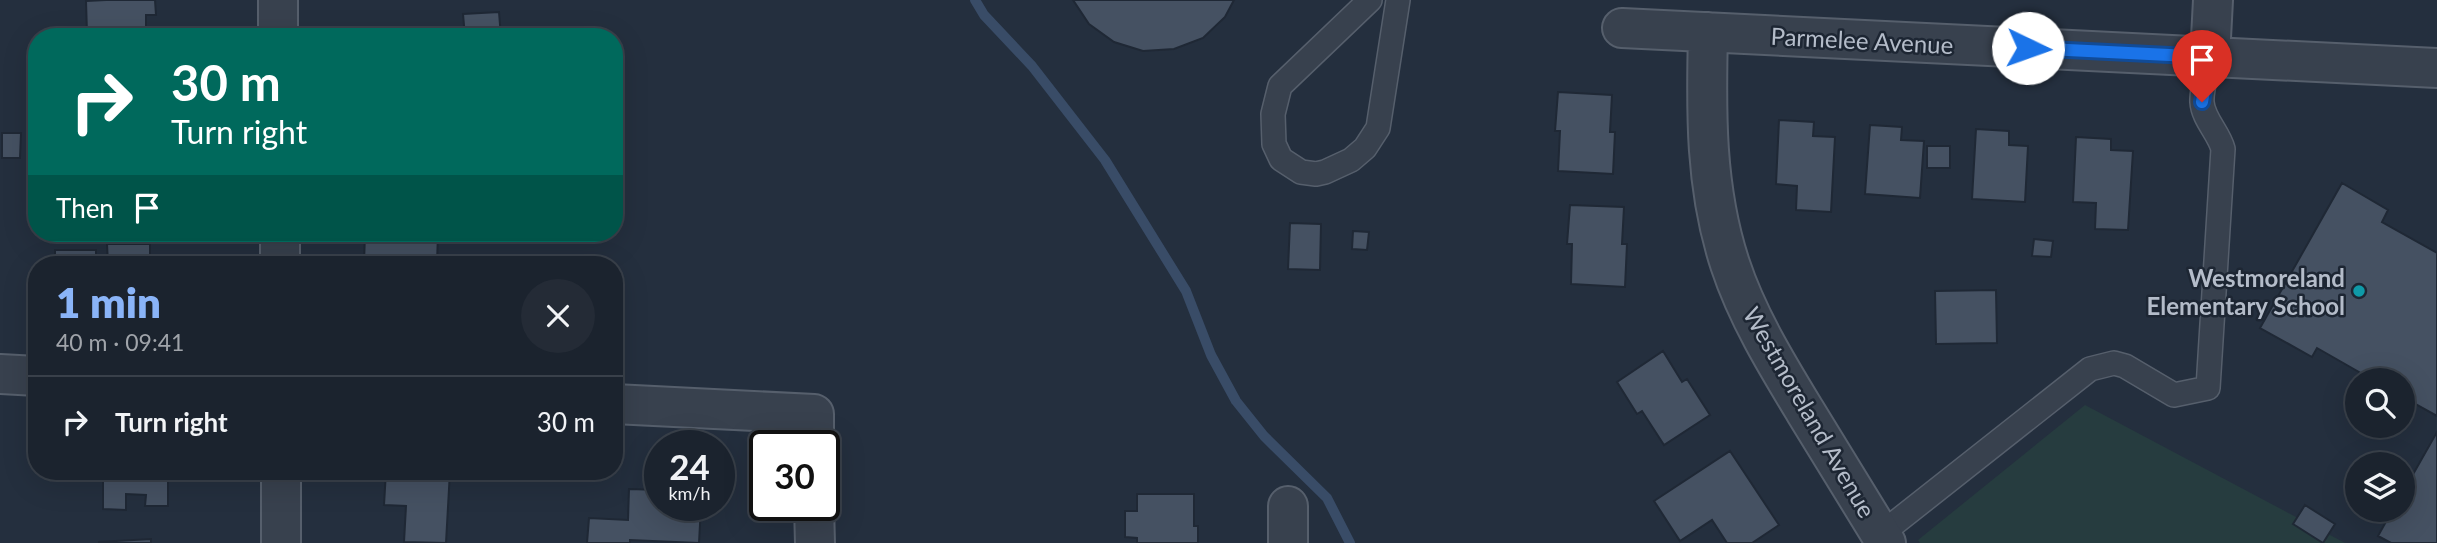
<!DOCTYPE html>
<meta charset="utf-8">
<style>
:root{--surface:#1b232e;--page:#242b36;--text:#f1f3f6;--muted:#a0a4aa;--line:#39404a;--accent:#8ab4f8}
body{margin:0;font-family:Lato,sans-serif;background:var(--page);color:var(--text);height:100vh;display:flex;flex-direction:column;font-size:26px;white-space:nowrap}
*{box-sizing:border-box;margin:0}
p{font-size:23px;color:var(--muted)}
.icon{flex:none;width:38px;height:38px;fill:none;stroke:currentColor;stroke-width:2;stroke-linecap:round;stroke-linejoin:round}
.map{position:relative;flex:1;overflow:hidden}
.drawer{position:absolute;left:28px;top:256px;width:595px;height:224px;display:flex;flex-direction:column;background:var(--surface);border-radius:28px;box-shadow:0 7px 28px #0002,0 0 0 2px var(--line)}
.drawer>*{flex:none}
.top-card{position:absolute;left:28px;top:28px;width:595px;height:214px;border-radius:28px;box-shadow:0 7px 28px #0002,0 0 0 2px var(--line);background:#00695c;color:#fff;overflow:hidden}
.tools{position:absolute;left:2345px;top:368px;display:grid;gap:14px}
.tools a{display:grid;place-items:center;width:70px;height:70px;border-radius:50%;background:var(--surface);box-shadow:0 7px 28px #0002,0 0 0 2px var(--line);font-size:35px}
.speed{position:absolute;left:644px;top:430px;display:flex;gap:14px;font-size:35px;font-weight:700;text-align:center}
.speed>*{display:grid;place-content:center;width:91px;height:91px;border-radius:50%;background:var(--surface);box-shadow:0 7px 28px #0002,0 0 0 2px var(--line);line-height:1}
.speed small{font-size:18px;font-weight:400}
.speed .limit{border:4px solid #111;border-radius:10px;background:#fff;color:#111}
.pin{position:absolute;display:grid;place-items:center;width:60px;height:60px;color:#fff;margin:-72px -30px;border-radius:50% 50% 50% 0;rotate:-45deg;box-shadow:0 0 7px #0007}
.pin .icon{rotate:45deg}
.me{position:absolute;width:77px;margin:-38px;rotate:93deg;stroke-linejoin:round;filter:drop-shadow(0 0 5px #0008)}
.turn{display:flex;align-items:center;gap:24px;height:147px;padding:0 28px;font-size:32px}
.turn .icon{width:91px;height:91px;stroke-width:2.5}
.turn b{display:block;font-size:49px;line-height:60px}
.then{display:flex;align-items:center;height:66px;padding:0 28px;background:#0003;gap:14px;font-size:26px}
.round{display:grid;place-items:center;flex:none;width:74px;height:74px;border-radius:37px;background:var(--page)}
.headline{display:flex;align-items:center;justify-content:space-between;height:119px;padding:0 28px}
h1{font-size:42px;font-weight:800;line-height:52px;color:var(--accent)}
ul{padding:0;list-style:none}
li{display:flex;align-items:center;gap:21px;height:91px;padding:0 28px;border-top:2px solid var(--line)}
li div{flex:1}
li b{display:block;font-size:26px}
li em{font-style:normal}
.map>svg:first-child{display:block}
.green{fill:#263c3f}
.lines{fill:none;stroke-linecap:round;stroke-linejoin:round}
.stream{stroke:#394c67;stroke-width:10}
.building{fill:#455162;stroke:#1f2835;stroke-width:2}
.service-casing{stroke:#565f6c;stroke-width:26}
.minor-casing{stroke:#565f6c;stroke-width:42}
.service{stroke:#38414e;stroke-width:23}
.minor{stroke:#38414e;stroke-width:38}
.route-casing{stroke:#114b97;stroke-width:18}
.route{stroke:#1a73e8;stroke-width:12}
.culture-dot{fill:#0f9aa8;stroke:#1d2633;stroke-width:2.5}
.labels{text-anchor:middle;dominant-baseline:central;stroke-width:5;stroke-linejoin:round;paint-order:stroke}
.street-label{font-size:24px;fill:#b4bcc9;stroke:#1d2633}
.poi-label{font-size:24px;font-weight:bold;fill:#b4bcc9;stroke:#1d2633;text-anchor:end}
</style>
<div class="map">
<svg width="2437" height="543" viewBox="0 0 2437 543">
<rect width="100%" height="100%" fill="#242f3e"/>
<path class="green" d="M 2085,405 L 2345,543 L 1920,543 L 1918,540 Z"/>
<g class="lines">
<path class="stream" d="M 975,0 L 984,15 L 1032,66 L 1105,160 L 1186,291 L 1211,355 L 1236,401 L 1264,436 L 1327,498 L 1350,543"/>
</g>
<path class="building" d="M 106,0 L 155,0 L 156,15 L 146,15 L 146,33 L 87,34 L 86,1 Z
M 1073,0 L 1234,0 L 1225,17 L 1203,38 L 1174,49 L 1143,51 L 1114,42 L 1089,24 Z
M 499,12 L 501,37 L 465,37 L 463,14 Z
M 1558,92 L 1612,95 L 1610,132 L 1615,132 L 1613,174 L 1558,171 L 1560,131 L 1555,131 Z
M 1779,120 L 1814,122 L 1813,136 L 1835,137 L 1831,212 L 1796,210 L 1797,186 L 1776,184 Z
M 1870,125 L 1902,127 L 1901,140 L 1924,141 L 1920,198 L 1865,194 Z
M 1976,129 L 2009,131 L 2009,145 L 2028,146 L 2025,202 L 1972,199 Z
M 2,133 L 21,133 L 20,158 L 2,158 Z
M 2076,137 L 2111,139 L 2111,150 L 2133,151 L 2128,230 L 2095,229 L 2096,203 L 2073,202 Z
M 1927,146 L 1950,146 L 1950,168 L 1927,168 Z
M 2342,183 L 2388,210 L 2382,222 L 2437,253 L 2437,416 L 2403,397 L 2403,380 L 2373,380 L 2317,348 L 2312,357 L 2260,328 Z
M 1570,205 L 1624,207 L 1622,244 L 1627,244 L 1625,287 L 1571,284 L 1572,244 L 1567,244 Z
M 1290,223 L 1321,224 L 1320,270 L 1288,269 Z
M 1353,231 L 1369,232 L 1367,250 L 1352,249 Z
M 365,233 L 438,233 L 437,264 L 364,264 Z
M 478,233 L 521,233 L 521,242 L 478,241 Z
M 2034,239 L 2053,241 L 2051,257 L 2032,256 Z
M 107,244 L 150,244 L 150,261 L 158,261 L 158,264 L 108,264 Z
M 55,250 L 96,250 L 96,264 L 55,264 Z
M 1996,290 L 1997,343 L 1936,344 L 1935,291 Z
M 1663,351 L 1682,382 L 1687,379 L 1710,415 L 1664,445 L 1642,411 L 1637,414 L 1617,382 Z
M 2437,432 L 2437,543 L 2391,543 L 2378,536 L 2393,509 L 2403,509 L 2403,492 Z
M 1730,451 L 1779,525 L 1752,543 L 1727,543 L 1712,520 L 1680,541 L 1654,501 Z
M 103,471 L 168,471 L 168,506 L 145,506 L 146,495 L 126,494 L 126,510 L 103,509 Z
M 386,471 L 450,471 L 446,543 L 404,542 L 406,506 L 384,505 Z
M 629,489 L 660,490 L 660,506 L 701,506 L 699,543 L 630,540 L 630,543 L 587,543 L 589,518 L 628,520 Z
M 1137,494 L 1194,494 L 1194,526 L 1198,526 L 1198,543 L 1137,543 L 1137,538 L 1125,537 L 1125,511 L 1137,511 Z
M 2305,505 L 2335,524 L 2323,543 L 2293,524 Z
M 151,539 L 151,543 L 99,543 L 99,542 Z"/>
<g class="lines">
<g class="service-casing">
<path id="service" d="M 1370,0 L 1280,86 L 1273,114 L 1274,144 L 1281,159 L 1301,172 L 1316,174 L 1325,172 L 1351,160 L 1365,148 L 1378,128 L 1398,0
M 1881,534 L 2090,369 L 2114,363 L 2125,366 L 2174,395 L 2208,388 L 2223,149 C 2219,133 2203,119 2202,102 C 2201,89 2208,70 2210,57"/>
</g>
<g class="minor-casing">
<path id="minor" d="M 278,0 L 278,37
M 1622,28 L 2437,68
M 1708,32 C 1706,111 1705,188 1730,264 C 1747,316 1777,365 1805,411 C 1832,455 1859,499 1886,543
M 2210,57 L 2213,0
M 280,233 L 280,264
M 0,374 L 37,376
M 614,404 L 814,414 L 814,446
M 281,471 L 281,543
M 814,506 L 815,543
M 1288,543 L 1288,506"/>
</g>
<use href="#service" class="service"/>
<use href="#minor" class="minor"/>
</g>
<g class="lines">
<g class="route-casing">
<path id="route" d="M 2028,48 L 2210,57 L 2202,102"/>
</g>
<use href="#route" class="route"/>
</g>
<circle class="culture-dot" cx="2359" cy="291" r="7"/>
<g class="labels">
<g class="street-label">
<text transform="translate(1862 40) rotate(3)">Parmelee Avenue</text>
<text transform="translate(1810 412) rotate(60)">Westmoreland Avenue</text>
</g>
<g class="poi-label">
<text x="2345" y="277">Westmoreland<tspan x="2345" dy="28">Elementary School</tspan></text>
</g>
</g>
</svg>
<div class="tools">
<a><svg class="icon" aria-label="search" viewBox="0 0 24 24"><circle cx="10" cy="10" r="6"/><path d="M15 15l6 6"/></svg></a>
<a><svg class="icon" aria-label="layers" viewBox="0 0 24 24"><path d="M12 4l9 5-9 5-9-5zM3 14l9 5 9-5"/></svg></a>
</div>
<div class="speed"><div>24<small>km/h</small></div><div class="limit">30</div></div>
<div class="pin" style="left:2202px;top:102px;background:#d93025"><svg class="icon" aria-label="arrive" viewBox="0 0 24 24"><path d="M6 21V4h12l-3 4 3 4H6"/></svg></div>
<svg class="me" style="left:2028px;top:48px" viewBox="-20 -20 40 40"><circle r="19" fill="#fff"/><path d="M0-13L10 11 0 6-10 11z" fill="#1a73e8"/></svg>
<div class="top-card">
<div class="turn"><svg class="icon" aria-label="right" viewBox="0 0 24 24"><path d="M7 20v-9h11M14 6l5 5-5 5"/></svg><div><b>30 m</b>Turn right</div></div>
<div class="then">Then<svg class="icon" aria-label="arrive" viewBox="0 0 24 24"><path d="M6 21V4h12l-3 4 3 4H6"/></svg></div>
</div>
<section class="drawer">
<div class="headline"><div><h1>1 min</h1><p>40 m · 09:41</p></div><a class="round"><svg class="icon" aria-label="close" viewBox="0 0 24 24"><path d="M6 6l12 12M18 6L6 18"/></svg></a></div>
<ul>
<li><svg class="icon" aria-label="right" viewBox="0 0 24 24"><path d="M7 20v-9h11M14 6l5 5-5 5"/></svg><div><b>Turn right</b></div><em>30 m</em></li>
</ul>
</section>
</div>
